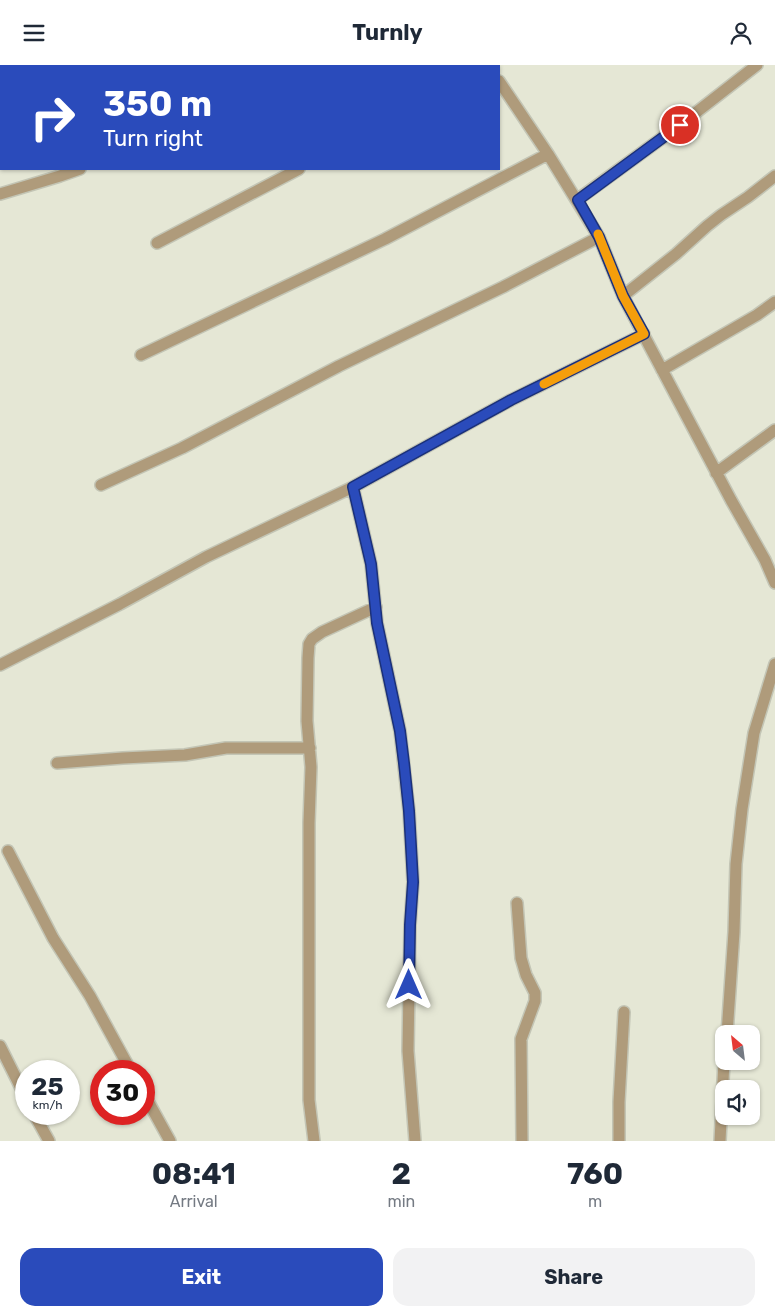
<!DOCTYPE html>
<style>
:root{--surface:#fff;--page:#f2f2f3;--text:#1f2937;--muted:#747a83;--accent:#2a4bbb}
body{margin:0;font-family:Rubik,sans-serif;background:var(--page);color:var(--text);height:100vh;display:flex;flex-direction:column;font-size:19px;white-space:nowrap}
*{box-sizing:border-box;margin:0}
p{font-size:16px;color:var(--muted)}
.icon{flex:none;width:28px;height:28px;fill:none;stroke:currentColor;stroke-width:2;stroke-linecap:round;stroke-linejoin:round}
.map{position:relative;height:1076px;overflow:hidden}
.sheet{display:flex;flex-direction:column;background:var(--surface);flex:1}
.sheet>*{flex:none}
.hud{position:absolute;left:0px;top:0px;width:500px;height:105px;box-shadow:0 1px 4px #0004;background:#2a4bbb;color:#fff;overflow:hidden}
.needle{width:32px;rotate:332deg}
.buttons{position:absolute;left:715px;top:960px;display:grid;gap:10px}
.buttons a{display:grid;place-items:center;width:45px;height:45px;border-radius:10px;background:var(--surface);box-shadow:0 1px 4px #0004;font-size:25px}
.speed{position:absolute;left:15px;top:995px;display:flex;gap:10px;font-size:25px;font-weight:700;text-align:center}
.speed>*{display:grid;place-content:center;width:65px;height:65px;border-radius:50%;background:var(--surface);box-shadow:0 1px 4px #0004;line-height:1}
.speed small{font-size:12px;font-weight:400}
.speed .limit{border:8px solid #d22;background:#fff;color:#111}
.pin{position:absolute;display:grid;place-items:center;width:42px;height:42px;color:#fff;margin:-21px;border:2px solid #fff;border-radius:50%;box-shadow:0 1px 5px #0007}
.me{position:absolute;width:55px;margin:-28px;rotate:0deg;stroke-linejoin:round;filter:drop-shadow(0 0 4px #0008)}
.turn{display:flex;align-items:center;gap:18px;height:105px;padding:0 20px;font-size:22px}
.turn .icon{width:65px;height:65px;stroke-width:2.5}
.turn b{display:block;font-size:35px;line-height:42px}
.eta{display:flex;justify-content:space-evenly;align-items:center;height:85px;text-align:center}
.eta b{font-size:30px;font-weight:700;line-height:35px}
.primary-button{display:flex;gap:10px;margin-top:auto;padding:10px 20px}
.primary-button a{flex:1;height:58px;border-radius:15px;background:var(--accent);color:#fff;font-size:20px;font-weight:700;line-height:58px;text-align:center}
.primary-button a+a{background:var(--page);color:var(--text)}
header{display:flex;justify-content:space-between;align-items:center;height:65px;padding:0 20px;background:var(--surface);font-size:22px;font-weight:700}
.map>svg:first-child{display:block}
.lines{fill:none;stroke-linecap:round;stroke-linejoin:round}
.street-casing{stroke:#c3c5b5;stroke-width:14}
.street{stroke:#af9b7b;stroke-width:11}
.route-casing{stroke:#1b317a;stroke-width:12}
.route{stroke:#2a4bbb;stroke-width:9}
.slow{stroke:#f59e0b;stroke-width:9}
</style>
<header><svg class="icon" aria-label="menu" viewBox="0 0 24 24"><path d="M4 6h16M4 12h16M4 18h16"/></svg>Turnly<svg class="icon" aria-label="person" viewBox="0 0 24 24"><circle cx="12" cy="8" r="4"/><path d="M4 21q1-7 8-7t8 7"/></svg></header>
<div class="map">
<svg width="775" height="1076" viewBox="0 0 775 1076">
<rect width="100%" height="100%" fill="#e5e7d5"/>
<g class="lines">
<g class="street-casing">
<path id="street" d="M 66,1 L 68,0
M 304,1 L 306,0
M 486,1 L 488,0
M 499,16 L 548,89 L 599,172 L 623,231 L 731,435 L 765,495 L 775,518
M 0,30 L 1,30
M 0,129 L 60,111 L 80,104
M 577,135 L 680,60 L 757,0
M 157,178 L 299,104
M 623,231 L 676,189 L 707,161 L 721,150 L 748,132 L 775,111
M 141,290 L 385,174 L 548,89
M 662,305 L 757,250 L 775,237
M 716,408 L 775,365
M 101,420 L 182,383 L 339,301 L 503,222 L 599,172
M 353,422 L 371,499 L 377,558 L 400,666 L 409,746 L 413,817 L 410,860 L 408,986 L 415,1076
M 0,600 L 120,539 L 206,492 L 353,422 L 511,335 L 644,269
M 57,698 L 123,693 L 185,690 L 226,683 L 310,683
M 8,786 L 53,873 L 90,931 L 131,1006
M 517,838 L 521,893 L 526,910 L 535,928 L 535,936 L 521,974 L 522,1076
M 727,969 L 734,867 L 736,799 L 742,744 L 754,668 L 775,599
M 0,981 L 26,1033
M 144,1029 L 170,1076
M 34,1049 L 49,1076
M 314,1076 L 309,1035 L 309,758 L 311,702 L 307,656 L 308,593 L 309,579 L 312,574 L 322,567 L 376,542
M 619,1076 L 619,1037 L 624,947
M 720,1076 L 724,996"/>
</g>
<use href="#street" class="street"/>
</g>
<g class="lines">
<g class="route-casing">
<path id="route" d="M 409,920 L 410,860 L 413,817 L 409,746 L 404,698 L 400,666 L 377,558 L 371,499 L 353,422 L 511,335 L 644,269 L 623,231 L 599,172 L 578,135 L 680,60"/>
</g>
<use href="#route" class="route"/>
<path class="slow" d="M 544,319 L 644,269 L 623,231 L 598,169"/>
</g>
</svg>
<div class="buttons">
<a><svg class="needle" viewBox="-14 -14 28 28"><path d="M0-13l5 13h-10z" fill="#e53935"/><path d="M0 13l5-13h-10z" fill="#747a83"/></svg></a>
<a><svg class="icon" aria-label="sound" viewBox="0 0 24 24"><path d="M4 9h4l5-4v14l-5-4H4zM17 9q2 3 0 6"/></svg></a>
</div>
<div class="speed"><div>25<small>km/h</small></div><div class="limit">30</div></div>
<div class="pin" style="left:680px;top:60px;background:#d93025"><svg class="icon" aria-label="arrive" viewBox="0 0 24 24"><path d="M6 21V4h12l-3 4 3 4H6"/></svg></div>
<svg class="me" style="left:409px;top:920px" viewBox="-20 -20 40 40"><path d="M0-17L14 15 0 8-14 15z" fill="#2a4bbb" stroke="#fff" stroke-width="4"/></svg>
<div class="hud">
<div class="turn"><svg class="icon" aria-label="right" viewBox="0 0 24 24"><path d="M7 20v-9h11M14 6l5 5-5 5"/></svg><div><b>350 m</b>Turn right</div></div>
</div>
</div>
<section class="sheet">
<div class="eta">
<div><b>08:41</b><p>Arrival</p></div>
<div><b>2</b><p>min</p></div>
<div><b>760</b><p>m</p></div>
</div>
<div class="primary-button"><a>Exit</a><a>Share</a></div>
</section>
